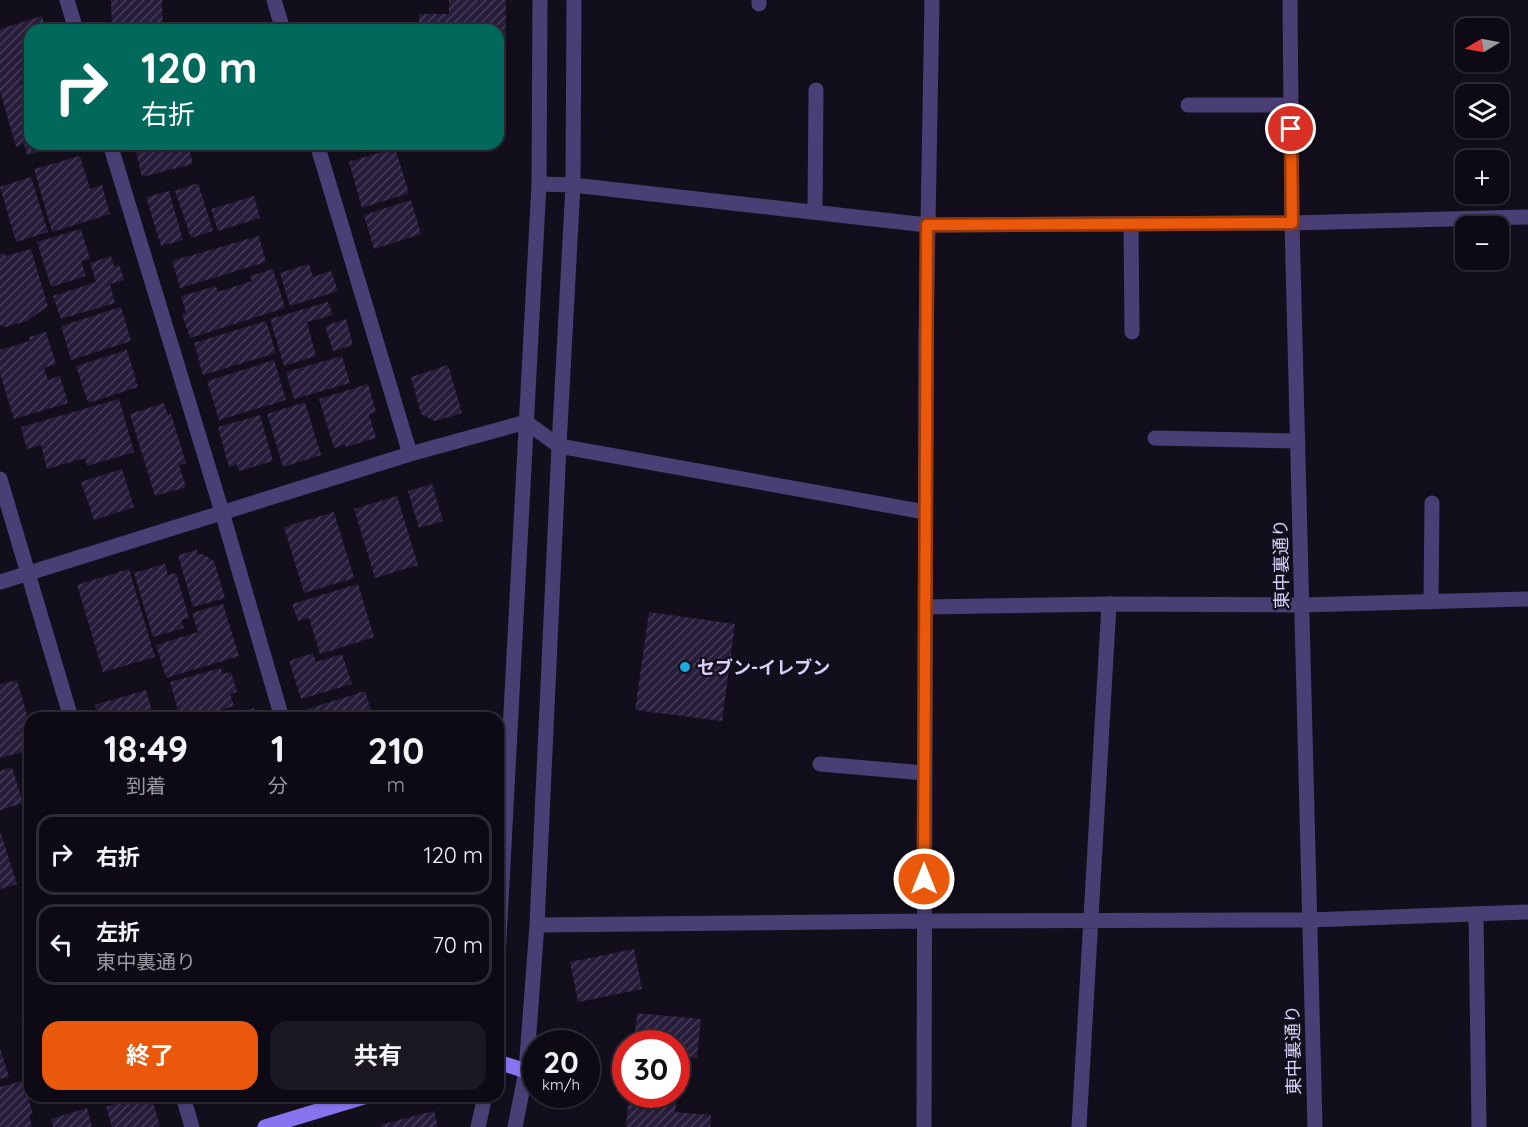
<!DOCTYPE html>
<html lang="ja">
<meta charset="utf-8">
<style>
:root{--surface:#0e0a15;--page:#1c1822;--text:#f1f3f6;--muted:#9b9aa0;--line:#2e2b34;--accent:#ea580c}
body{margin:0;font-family:Quicksand,"Noto Sans JP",sans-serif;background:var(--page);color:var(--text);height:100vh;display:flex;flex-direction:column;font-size:22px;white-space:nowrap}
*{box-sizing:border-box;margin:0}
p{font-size:20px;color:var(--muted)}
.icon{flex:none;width:33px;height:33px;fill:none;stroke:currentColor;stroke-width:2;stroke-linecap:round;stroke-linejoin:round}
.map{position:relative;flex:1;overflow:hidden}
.details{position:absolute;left:24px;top:712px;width:480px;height:390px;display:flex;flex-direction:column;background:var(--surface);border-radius:18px;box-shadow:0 2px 4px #0004,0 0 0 2px var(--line)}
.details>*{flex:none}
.top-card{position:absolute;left:24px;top:24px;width:480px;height:126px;border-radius:18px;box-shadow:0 2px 4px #0004,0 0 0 2px var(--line);background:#00695c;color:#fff;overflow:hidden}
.needle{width:39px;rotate:260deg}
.controls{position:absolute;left:1455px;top:18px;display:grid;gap:12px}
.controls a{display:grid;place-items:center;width:54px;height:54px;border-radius:12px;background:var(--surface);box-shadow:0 2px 4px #0004,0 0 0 2px var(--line);font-size:30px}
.speed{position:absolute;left:522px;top:1030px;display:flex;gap:12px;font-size:30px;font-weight:700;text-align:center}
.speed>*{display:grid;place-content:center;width:78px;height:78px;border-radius:50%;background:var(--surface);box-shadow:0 2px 4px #0004,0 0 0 2px var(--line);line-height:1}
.speed small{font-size:15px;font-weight:400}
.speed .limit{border:9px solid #d22;background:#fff;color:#111}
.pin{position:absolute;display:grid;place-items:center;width:51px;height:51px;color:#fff;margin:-26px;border:3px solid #fff;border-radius:50%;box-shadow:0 2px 6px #0007}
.me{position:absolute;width:66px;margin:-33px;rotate:0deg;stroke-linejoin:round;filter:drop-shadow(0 0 4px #0008)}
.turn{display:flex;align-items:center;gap:21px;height:126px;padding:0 18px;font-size:27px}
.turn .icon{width:78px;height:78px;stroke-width:2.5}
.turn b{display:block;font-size:42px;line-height:51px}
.eta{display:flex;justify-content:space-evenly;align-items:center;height:102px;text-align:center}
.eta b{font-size:36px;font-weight:700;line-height:42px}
.primary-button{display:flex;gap:12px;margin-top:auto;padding:12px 18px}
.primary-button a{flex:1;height:69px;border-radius:18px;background:var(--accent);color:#fff;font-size:24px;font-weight:700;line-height:69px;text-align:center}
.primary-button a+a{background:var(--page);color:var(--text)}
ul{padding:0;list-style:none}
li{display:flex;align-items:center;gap:18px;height:81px;margin:0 12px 9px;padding:0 6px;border:3px solid var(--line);border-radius:18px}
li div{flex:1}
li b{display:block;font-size:22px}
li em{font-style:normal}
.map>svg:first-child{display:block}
.building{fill:url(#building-hatch)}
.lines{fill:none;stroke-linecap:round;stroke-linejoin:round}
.lane{stroke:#493f75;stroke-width:15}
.street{stroke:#493f75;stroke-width:15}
.secondary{stroke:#8773ed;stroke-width:15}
.route-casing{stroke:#983908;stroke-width:15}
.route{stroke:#ea580c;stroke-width:10}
.poi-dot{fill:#1cabd8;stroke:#130e1c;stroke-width:2}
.labels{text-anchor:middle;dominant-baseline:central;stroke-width:4.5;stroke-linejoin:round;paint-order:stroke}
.street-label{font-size:18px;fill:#dad0f9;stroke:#130e1c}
.poi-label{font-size:18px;font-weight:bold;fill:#dad0f9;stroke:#130e1c;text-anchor:start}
</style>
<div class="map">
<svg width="1528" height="1127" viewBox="0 0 1528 1127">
<defs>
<pattern id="building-hatch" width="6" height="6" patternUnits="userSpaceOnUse" patternTransform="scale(1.5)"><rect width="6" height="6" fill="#271d3b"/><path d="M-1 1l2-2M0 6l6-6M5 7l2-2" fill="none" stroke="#463d58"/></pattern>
</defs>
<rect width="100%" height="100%" fill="#130e1c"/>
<path class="building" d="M 111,0 L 162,0 L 163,30 L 112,30 Z
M 449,0 L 506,0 L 505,81 L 498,81 L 498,30 L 419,30 L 419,14 L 449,14 Z
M 42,16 L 46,30 L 30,30 L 30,144 L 64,145 L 27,155 L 24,144 L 16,147 L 0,91 L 0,29 Z
M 134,144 L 188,144 L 193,164 L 142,177 Z
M 395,148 L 409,193 L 362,208 L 349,162 Z
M 80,156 L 90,189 L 102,185 L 110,214 L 52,232 L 34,169 Z
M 31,177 L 48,232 L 16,242 L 0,187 Z
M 198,183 L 213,231 L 191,238 L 175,191 Z
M 169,191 L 183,240 L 161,246 L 146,197 Z
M 254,196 L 260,218 L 218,231 L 211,209 Z
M 411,200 L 421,234 L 374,249 L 364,215 Z
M 81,229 L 90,259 L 81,261 L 86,276 L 51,287 L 37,242 Z
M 259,236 L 266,262 L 180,288 L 172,261 Z
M 31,249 L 48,306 L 27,321 L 5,327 L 0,325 L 0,254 L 4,253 L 6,256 Z
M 111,256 L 114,266 L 119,265 L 124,280 L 110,284 L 115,303 L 61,319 L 53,296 L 96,282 L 90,263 Z
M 309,264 L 313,277 L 331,271 L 338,291 L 290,306 L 280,273 Z
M 273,269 L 285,308 L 190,338 L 182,314 L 186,313 L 181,296 L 216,286 L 218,292 L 252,281 L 250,276 Z
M 328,302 L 333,315 L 307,322 L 316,356 L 284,366 L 270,319 Z
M 121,307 L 131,341 L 71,360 L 61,326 Z
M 346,319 L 353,345 L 333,351 L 325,326 Z
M 266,321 L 276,353 L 203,375 L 194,343 Z
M 46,332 L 56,364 L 44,368 L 48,380 L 60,376 L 68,403 L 14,419 L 0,374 L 0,350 L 30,341 L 29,337 Z
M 127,350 L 138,387 L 88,403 L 76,366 Z
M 342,356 L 350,383 L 294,399 L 286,372 Z
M 274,360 L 286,400 L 219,420 L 207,381 Z
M 448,365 L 462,413 L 435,421 L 421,414 L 411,377 Z
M 368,384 L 376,412 L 369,414 L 376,438 L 346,447 L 345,444 L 334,448 L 319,399 Z
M 119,399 L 134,452 L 87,466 L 85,458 L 47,469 L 41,445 L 27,449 L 21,427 Z
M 305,402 L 321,455 L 283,467 L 267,414 Z
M 164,403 L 168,415 L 171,414 L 186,463 L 179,465 L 186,487 L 155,496 L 130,414 Z
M 260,415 L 273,461 L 239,471 L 237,464 L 229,467 L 218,427 Z
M 122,469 L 134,507 L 94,520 L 81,482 Z
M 432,484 L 443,521 L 419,528 L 408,491 Z
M 397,496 L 418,565 L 375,578 L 354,509 Z
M 334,512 L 354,578 L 304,593 L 284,527 Z
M 197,550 L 198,555 L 203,554 L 214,561 L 225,598 L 193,607 L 178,555 Z
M 165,564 L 168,575 L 176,573 L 189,618 L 181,620 L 184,628 L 153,637 L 134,573 Z
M 129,569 L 155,657 L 103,672 L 77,585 Z
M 358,584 L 374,637 L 320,654 L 309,618 L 298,621 L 292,604 Z
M 223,604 L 239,656 L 166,678 L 156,645 L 198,632 L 192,613 Z
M 649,612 L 735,624 L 722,721 L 635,710 Z
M 313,653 L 316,662 L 342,654 L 352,684 L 301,699 L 289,661 Z
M 221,668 L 223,674 L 231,672 L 237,692 L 230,694 L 234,706 L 190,718 L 180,718 L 170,682 Z
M 17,680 L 30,725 L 30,750 L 0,758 L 0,684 Z
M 146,690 L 154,718 L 99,718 L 95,705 Z
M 365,691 L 371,711 L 348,718 L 311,718 L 308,709 Z
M 254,708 L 257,718 L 220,718 Z
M 12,767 L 23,803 L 0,810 L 0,771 Z
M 0,831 L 17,884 L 0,889 Z
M 634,949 L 642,989 L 578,1002 L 570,962 Z
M 637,1013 L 701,1019 L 697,1058 L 680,1056 L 678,1080 L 676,1080 L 676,1044 L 634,1044 Z
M 30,1017 L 30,1049 L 29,1049 L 21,1019 Z
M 0,1048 L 9,1077 L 0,1079 Z
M 23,1081 L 33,1114 L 29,1115 L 32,1127 L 0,1127 L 0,1087 Z
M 629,1095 L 677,1095 L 675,1112 L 711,1115 L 710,1127 L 626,1127 Z
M 140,1096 L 151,1096 L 160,1126 L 156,1127 L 112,1127 L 106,1107 Z
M 87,1108 L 92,1127 L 53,1127 L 51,1119 Z
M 434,1111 L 438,1127 L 381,1127 L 380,1125 Z"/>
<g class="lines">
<path class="lane" d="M 1188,105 L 1291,105"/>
<path class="street" d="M 67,0 L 76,30
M 274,0 L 283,30
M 759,0 L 759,4
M 1290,0 L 1292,223 L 1315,1127
M 110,144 L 222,512 L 282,718
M 317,144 L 410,454
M 539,184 L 573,185 L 927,225 L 1292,223 L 1528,217
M 815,212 L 816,90
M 1131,224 L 1132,332
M 1155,438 L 1298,441
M 0,479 L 71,718
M 0,582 L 410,454 L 526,422 L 559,446 L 925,512
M 1431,602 L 1432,503
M 925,607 L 1109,604 L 1301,605 L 1528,599
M 820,764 L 924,773
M 1476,914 L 1479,1127
M 537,925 L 924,921 L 1310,920 L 1528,912
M 498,958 L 539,184 L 540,0
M 183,1096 L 192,1127
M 478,1127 L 485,1096
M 515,1127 L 526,1071 L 537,925 L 559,446 L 573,185 L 574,0
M 924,1127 L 926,335 L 932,0
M 1079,1127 L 1109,604"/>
<path class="secondary" d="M 498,1062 L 526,1071
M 265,1127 L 367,1096"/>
</g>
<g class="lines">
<g class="route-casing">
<path id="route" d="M 924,879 L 927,225 L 1292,223 L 1291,129"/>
</g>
<use href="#route" class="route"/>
</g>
<circle class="poi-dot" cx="685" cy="667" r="6"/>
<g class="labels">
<g class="street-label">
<text transform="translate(1281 564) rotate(-91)">東中裏通り</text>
<text transform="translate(1293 1050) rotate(-91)">東中裏通り</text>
</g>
<g class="poi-label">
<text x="697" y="667">セブン-イレブン</text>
</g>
</g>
</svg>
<div class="controls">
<a><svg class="needle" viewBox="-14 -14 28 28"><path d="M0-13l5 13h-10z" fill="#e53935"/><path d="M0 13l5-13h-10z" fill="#9b9aa0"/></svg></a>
<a><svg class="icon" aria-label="layers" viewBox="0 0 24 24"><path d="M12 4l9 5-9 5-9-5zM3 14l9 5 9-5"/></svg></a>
<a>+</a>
<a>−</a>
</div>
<div class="speed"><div>20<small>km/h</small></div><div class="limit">30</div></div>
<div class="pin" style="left:1291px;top:129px;background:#d93025"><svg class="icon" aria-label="arrive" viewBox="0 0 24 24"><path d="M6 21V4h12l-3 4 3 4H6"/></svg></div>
<svg class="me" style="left:924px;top:879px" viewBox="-20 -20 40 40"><circle r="17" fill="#ea580c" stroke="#fff" stroke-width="3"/><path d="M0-11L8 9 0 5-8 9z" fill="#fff"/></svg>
<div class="top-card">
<div class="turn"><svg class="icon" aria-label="right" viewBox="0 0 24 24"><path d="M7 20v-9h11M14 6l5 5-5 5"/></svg><div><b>120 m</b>右折</div></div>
</div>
<section class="details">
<div class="eta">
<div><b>18:49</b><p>到着</p></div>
<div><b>1</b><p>分</p></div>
<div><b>210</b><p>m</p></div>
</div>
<ul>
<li><svg class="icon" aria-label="right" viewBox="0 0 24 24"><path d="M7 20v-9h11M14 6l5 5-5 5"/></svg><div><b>右折</b></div><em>120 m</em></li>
<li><svg class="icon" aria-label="left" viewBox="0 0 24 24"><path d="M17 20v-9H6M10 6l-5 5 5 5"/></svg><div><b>左折</b><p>東中裏通り</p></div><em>70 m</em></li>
</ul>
<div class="primary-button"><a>終了</a><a>共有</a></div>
</section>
</div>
